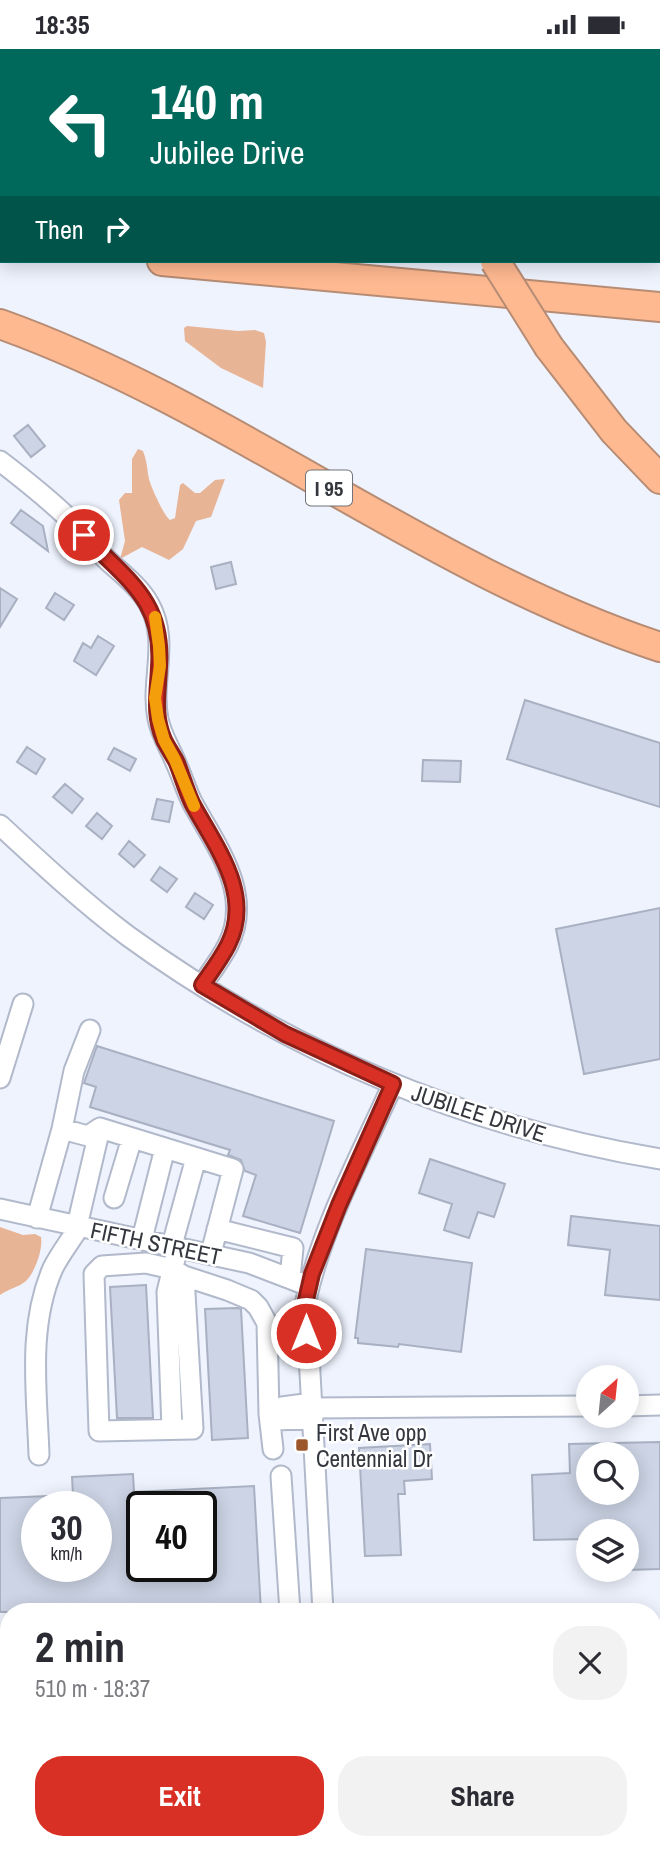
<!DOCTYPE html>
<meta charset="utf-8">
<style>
:root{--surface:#fff;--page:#f2f2f3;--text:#2b2b33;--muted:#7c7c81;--accent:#d93025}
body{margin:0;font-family:"Archivo Narrow",sans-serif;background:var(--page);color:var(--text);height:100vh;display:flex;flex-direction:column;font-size:26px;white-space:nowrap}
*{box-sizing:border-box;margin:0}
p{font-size:23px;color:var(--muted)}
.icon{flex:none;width:38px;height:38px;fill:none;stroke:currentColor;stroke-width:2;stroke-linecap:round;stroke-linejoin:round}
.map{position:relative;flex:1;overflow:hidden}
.panel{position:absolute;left:0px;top:1554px;width:662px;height:247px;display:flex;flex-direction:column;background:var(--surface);border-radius:28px 28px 0 0;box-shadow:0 4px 18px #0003}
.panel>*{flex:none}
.guide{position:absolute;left:0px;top:0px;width:662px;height:214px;box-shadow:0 4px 18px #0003;background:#00695c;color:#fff;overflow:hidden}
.needle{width:46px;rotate:27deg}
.controls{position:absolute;left:576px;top:1316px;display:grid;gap:14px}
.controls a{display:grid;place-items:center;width:63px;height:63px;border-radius:50%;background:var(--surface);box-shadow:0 4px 18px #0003;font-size:35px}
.speed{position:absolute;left:21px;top:1442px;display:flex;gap:14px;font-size:35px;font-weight:700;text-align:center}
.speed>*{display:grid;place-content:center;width:91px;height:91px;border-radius:50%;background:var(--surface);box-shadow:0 4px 18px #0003;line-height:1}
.speed small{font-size:18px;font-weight:400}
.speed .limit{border:4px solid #111;border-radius:10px;background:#fff;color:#111}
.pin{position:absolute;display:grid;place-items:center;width:60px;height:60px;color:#fff;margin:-30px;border:4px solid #fff;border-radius:50%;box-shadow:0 2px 7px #0007}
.me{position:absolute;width:77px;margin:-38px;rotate:0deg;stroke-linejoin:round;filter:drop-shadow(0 0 5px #0008)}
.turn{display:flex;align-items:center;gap:24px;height:147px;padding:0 35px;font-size:32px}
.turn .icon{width:91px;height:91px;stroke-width:2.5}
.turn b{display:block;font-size:49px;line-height:60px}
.then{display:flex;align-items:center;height:66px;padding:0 35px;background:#0003;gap:14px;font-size:26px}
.round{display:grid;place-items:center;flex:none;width:74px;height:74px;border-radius:28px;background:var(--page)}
.summary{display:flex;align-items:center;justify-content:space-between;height:119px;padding:0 35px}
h1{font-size:42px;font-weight:700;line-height:52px}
.action{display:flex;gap:14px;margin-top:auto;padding:14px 35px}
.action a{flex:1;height:80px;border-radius:28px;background:var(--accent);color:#fff;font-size:28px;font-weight:700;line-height:80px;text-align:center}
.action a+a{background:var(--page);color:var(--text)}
.status{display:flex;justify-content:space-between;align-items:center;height:49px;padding:0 35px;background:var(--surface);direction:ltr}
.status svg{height:19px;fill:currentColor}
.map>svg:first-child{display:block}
.green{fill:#e8b496}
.water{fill:#87a7f1}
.building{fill:#ccd4e5;stroke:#a8b0c1;stroke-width:2;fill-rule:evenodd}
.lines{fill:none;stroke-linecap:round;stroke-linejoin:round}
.minor-casing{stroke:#b1b9ca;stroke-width:23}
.highway-casing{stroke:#b78c74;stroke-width:32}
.minor{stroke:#fff;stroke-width:19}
.highway{stroke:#feb991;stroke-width:28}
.highway-bridge-casing{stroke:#b78c74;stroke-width:32;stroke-linecap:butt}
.highway-bridge{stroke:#feb991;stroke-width:28}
.route-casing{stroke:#8d1f18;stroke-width:18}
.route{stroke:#d93025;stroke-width:12}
.slow{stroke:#f59e0b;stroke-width:12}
.poi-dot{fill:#9c572b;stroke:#fff;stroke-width:2.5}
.labels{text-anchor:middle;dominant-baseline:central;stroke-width:5;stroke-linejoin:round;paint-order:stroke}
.shield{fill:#fff;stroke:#717378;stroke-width:2}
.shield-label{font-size:21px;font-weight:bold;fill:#34373e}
.street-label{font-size:23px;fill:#34373e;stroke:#fff}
.poi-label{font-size:23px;fill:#34373e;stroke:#fff;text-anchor:start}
</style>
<div class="status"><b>18:35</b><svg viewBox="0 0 49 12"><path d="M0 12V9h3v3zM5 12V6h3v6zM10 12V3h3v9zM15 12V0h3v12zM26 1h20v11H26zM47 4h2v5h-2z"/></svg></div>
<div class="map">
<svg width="660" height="1800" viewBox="0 0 660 1800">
<rect width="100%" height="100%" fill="#eef3fe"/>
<path class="green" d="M 187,277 L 238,282 L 255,281 L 264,284 L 266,293 L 263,339 L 221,319 L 185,292 L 184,279 Z
M 138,400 L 143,402 C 147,412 147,420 149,430 C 151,438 164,467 170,471 L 175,469 L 180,436 L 183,434 L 195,444 L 200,444 L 215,431 L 225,430 L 211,468 L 196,472 L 183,500 L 169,511 L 142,498 L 120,510 L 125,492 L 119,451 L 125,444 L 132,444 L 132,410 Z
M 0,1178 L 23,1186 L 35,1185 L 41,1188 C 43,1201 35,1223 26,1232 C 19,1238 8,1240 0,1246 Z"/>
<path class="water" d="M 0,1646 L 9,1656 L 9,1748 L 0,1763 Z"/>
<path class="building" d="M 28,376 L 45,397 L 31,408 L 14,387 Z
M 21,461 L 43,477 L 48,502 L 11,474 Z
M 231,513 L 236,535 L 216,540 L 211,518 Z
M 0,539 L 17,550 L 0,578 Z
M 55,544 L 74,556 L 64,571 L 46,559 Z
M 98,587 L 114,597 L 96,626 L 74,612 L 83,594 L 91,599 Z
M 525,651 L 660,694 L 660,758 L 507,710 Z
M 27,698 L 45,710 L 36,725 L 17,713 Z
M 114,699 L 136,710 L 130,722 L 108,710 Z
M 423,711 L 461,712 L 460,733 L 422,732 Z
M 65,735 L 83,750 L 72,764 L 53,748 Z
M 157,750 L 173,753 L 169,773 L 152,770 Z
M 97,764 L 112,777 L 102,790 L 86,777 Z
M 129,792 L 145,806 L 134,818 L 119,805 Z
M 160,818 L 177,830 L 167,843 L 151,831 Z
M 195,844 L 213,856 L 204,870 L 186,858 Z
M 660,859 L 660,1010 L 584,1025 L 556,880 Z
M 97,997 L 334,1072 L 300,1184 L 243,1167 L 256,1126 L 245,1122 L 241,1111 L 228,1106 L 230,1101 L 90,1058 L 96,1038 L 84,1034 Z
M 430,1110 L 505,1135 L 494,1168 L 478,1163 L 469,1189 L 444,1181 L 452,1155 L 419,1144 Z
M 571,1167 L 660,1177 L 660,1251 L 605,1246 L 610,1201 L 568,1196 Z
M 366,1200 L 472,1214 L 461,1303 L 399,1295 L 398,1298 L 358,1294 L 358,1289 L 355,1289 Z
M 146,1236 L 153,1369 L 117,1369 L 110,1238 Z
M 238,1259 L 241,1260 L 248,1389 L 212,1391 L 205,1260 Z
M 660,1393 L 660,1520 L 626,1521 L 626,1482 L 588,1482 L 588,1490 L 534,1491 L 532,1426 L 570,1424 L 569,1395 ZM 588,1405 L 626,1405 L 626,1444 L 588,1444 Z
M 430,1395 L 432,1430 L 404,1432 L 405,1445 L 398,1445 L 401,1506 L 365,1507 L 359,1399 Z
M 133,1425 L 134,1443 L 254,1437 L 261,1563 L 0,1563 L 0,1449 L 73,1446 L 72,1428 ZM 37,1458 L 96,1458 L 96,1517 L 37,1517 ZM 142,1458 L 201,1458 L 201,1517 L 142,1517 Z"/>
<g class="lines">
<g class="minor-casing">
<path id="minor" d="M 0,412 C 23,430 48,449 69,470 C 82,482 93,496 105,509 C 120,523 139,537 149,555 C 170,592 150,632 158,670 C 161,686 170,699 176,714 C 182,727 186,741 192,753 C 215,796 254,844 228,896 C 221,910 211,923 202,936
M 0,776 C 41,814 83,853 128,887 C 286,1002 467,1078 660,1110
M 0,1029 L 23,955
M 62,1080 L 74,1022 L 90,981
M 114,1149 L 132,1089
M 0,1160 L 249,1214 L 309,1237
M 37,1169 L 62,1080 L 88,1087 L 100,1079 L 233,1120 L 211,1204
M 77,1177 L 100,1079
M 217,1180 L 293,1199 L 290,1229
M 142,1190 L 165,1099
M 172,1196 L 196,1109
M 146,1214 L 172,1220 L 184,1227 L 193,1380 L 99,1382 L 94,1225 L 102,1217 Z
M 184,1227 L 227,1241 L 251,1251 L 258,1258 L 267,1274 L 269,1365 L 273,1400
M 312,1354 L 282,1358 L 269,1365 L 278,1371 L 313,1369
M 626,1357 L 660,1356
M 313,1359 L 588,1357
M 172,1380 L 167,1243 L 175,1210
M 39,1406 C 37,1344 27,1278 53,1219 C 60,1205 71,1191 79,1178
M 281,1427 L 290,1563
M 323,1563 L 306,1251 C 322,1178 362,1104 393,1035
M 333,1792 L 333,1800
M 188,1800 L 188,1792
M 223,1800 L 224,1792"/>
</g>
<g class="highway-casing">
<path id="highway" d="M 411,0 L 411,2
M 209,2 L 213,0
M 0,68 L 2,68
M 0,119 L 2,119
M 0,197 L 2,197
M 162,212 L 660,258
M 0,275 C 232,358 426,521 660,598
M 549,298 L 614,382 L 660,430"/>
</g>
<use href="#minor" class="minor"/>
<use href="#highway" class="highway"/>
<g class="highway-bridge-casing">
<path id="highway-bridge" d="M 495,212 L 549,298"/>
</g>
<use href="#highway-bridge" class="highway-bridge"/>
</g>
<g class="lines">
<g class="route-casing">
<path id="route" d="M 84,486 C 126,531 164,550 159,618 C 158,644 153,666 164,691 C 168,699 173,706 177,714 C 182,727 186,741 192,754 C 215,797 254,845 228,896 C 221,910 211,923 202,936 L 285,985 L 393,1035 L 339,1156 L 312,1225 L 306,1251 L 306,1284"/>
</g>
<use href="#route" class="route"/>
<path class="slow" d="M 155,568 L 159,597 L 160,617 L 155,649 L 158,670 L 164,691 L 175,711 L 194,757"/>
</g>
<rect class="poi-dot" x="295" y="1389" width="14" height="14" rx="3.5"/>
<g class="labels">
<rect class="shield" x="306" y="421.5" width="46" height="35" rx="5"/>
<g class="shield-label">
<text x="329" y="439">I 95</text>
</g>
<g class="street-label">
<text transform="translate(479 1064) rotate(18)">JUBILEE DRIVE</text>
<text transform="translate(156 1194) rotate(12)">FIFTH STREET</text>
</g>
<g class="poi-label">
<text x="316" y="1383">First Ave opp<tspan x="316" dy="26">Centennial Dr</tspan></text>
</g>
</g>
</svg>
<div class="controls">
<a><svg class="needle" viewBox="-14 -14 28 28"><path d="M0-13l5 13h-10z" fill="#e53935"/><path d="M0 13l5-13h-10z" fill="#7c7c81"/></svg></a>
<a><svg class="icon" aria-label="search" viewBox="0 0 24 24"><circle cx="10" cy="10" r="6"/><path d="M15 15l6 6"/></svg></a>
<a><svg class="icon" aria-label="layers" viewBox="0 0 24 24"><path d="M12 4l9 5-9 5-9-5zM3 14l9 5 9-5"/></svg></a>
</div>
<div class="speed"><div>30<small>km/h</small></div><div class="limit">40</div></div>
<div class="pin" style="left:84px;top:486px;background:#d93025"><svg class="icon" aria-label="arrive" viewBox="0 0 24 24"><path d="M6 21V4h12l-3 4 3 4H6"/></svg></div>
<svg class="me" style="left:306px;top:1284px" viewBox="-20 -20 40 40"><circle r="17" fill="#d93025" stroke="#fff" stroke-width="3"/><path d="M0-11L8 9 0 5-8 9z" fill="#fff"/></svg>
<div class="guide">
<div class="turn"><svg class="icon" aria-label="left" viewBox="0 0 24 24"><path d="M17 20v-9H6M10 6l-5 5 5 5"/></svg><div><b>140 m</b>Jubilee Drive</div></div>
<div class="then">Then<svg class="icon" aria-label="right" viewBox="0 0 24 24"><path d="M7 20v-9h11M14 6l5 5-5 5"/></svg></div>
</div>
<section class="panel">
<div class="summary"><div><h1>2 min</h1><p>510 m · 18:37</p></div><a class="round"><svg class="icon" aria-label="close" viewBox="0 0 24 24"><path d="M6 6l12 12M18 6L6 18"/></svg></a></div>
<div class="action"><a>Exit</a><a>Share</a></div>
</section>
</div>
